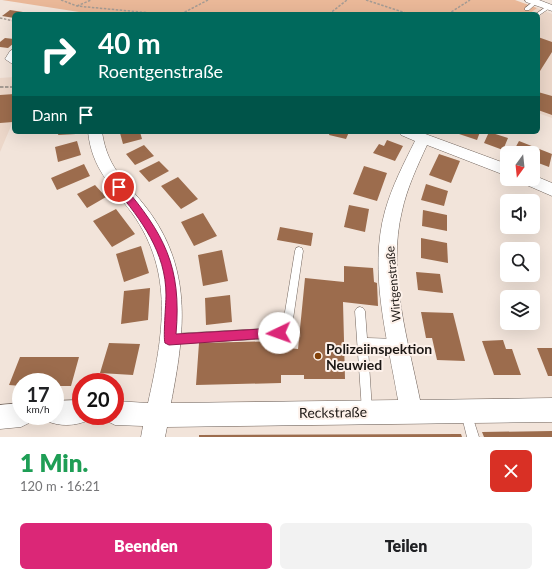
<!DOCTYPE html>
<html lang="de">
<meta charset="utf-8">
<style>
:root{--surface:#fff;--page:#f2f2f2;--text:#202124;--muted:#757577;--accent:#db2777}
body{margin:0;font-family:Lato,sans-serif;background:var(--page);color:var(--text);height:100vh;display:flex;flex-direction:column;font-size:15px;white-space:nowrap}
*{box-sizing:border-box;margin:0}
p{font-size:13px;color:var(--muted)}
.icon{flex:none;width:22px;height:22px;fill:none;stroke:currentColor;stroke-width:2;stroke-linecap:round;stroke-linejoin:round}
.map{position:relative;height:437px;overflow:hidden}
.details{display:flex;flex-direction:column;background:var(--surface);flex:1}
.details>*{flex:none}
.banner{position:absolute;left:12px;top:12px;width:528px;height:122px;border-radius:6px;box-shadow:0 4px 16px #0002;background:#00695c;color:#fff;overflow:hidden}
.needle{width:26px;rotate:195deg}
.controls{position:absolute;left:500px;top:146px;display:grid;gap:8px}
.controls a{display:grid;place-items:center;width:40px;height:40px;border-radius:6px;background:var(--surface);box-shadow:0 4px 16px #0002;font-size:20px}
.speed{position:absolute;left:12px;top:373px;display:flex;gap:8px;font-size:20px;font-weight:700;text-align:center}
.speed>*{display:grid;place-content:center;width:52px;height:52px;border-radius:50%;background:var(--surface);box-shadow:0 4px 16px #0002;line-height:1}
.speed small{font-size:10px;font-weight:400}
.speed .limit{border:6px solid #d22;background:#fff;color:#111}
.pin{position:absolute;display:grid;place-items:center;width:34px;height:34px;color:#fff;margin:-17px;border:2px solid #fff;border-radius:50%;box-shadow:0 1px 4px #0007}
.me{position:absolute;width:44px;margin:-22px;rotate:267deg;stroke-linejoin:round;filter:drop-shadow(0 0 3px #0008)}
.turn{display:flex;align-items:center;gap:14px;height:84px;padding:0 20px;font-size:18px}
.turn .icon{width:52px;height:52px;stroke-width:2.5}
.turn b{display:block;font-size:28px;line-height:34px}
.then{display:flex;align-items:center;height:38px;padding:0 20px;background:#0003;gap:8px;font-size:15px}
.round{display:grid;place-items:center;flex:none;width:42px;height:42px;border-radius:6px;background:var(--page)}
.summary{display:flex;align-items:center;justify-content:space-between;height:68px;padding:0 20px}
h1{font-size:24px;font-weight:800;line-height:30px;color:#1e9e55}
.primary-button{display:flex;gap:8px;margin-top:auto;padding:8px 20px}
.primary-button a{flex:1;height:46px;border-radius:6px;background:var(--accent);color:#fff;font-size:16px;font-weight:800;line-height:46px;text-align:center}
.primary-button a+a{background:var(--page);color:var(--text)}
.map>svg:first-child{display:block}
.built{fill:#ecd7c9}
.green{fill:#eab898}
.building{fill:#9c6c4d}
.lines{fill:none;stroke-linecap:round;stroke-linejoin:round}
.service-casing{stroke:#73665e;stroke-width:1}
.minor-casing{stroke:#73665e;stroke-width:1}
.path-far1{stroke:#a59b93;stroke-width:1.5;stroke-dasharray:2.5 1.5;stroke-linecap:butt}
.path{stroke:#a59b93;stroke-width:2;stroke-dasharray:3.5 1.5;stroke-linecap:butt}
.service{fill:#fff;fill-rule:evenodd}
.minor{fill:#fff;fill-rule:evenodd}
.route{fill:#db2777;stroke:#8e194d}
.poi-dot{fill:#83420a;stroke:#fdf1ea;stroke-width:1.5}
.labels{text-anchor:middle;dominant-baseline:central;stroke-width:4;stroke-linejoin:round;paint-order:stroke}
.street-label{font-size:12px;fill:#1d1815;stroke:#fdf1ea}
.near-poi-label{font-size:14px;font-weight:bold;fill:#1d1815;stroke:#fdf1ea;text-anchor:start}
.near-street-label{font-size:14px;fill:#1d1815;stroke:#fdf1ea}
</style>
<div class="map">
<svg width="552" height="437" viewBox="0 0 552 437">
<rect width="100%" height="100%" fill="#f2e4da"/>
<path class="built" d="M 537,8 L 552,14 L 552,118 L 538,113 L 538,14 L 529,14 Z
M 14,77 L 14,119 L 0,152 L 0,78 Z"/>
<path class="green" d="M 2,0 L 515,0 L 537,8 L 529,14 L 92,14 Z"/>
<path class="building" d="M 10,10 L 23,12 L 20,14 L 14,14 L 14,18 L 2,16 Z
M 538,37 L 552,42 L 552,52 L 540,71 L 538,70 Z
M 5,38 L 14,39 L 14,43 L 8,48 L 0,47 L 0,42 Z
M 538,92 L 552,96 L 552,115 L 538,110 Z
M 14,94 L 13,122 L 0,123 L 0,95 Z
M 59,132 L 76,132 L 76,134 L 58,135 Z
M 124,132 L 140,132 L 142,139 L 123,144 L 120,133 Z
M 330,132 L 349,132 L 346,139 L 329,135 Z
M 459,132 L 480,132 L 477,140 L 459,134 Z
M 489,132 L 508,138 L 503,150 L 484,143 Z
M 387,140 L 403,146 L 395,161 L 373,153 L 379,144 L 384,146 Z
M 77,141 L 81,155 L 58,162 L 55,147 Z
M 519,141 L 552,154 L 549,167 L 533,161 L 533,153 L 513,152 Z
M 144,145 L 154,156 L 135,165 L 126,154 Z
M 439,154 L 460,161 L 451,183 L 429,175 Z
M 159,161 L 169,171 L 149,182 L 139,171 Z
M 84,164 L 90,176 L 57,190 L 51,178 Z
M 364,166 L 387,173 L 377,201 L 353,194 Z
M 178,177 L 198,199 L 181,209 L 161,186 Z
M 426,184 L 448,191 L 444,206 L 421,200 Z
M 95,185 L 106,197 L 87,208 L 77,194 Z
M 349,205 L 369,209 L 365,232 L 344,227 Z
M 116,209 L 135,234 L 112,247 L 93,221 Z
M 423,210 L 447,215 L 447,231 L 422,226 Z
M 203,213 L 217,236 L 194,246 L 181,222 Z
M 280,227 L 313,233 L 311,246 L 277,240 Z
M 421,238 L 447,243 L 448,263 L 421,258 Z
M 141,246 L 149,273 L 124,282 L 116,254 Z
M 222,250 L 228,281 L 203,286 L 198,255 Z
M 344,266 L 373,268 L 374,282 L 377,283 L 378,306 L 343,302 L 345,379 L 304,379 L 304,375 L 281,375 L 281,383 L 196,385 L 199,343 L 280,341 L 280,347 L 298,349 L 305,278 L 344,282 Z
M 416,272 L 440,274 L 443,293 L 418,290 Z
M 150,288 L 148,320 L 121,324 L 124,291 Z
M 230,295 L 232,322 L 206,325 L 205,298 Z
M 421,312 L 453,313 L 465,361 L 437,360 L 432,338 L 426,338 Z
M 503,340 L 506,349 L 512,349 L 521,375 L 494,375 L 482,341 Z
M 109,343 L 140,344 L 133,375 L 100,373 Z
M 537,348 L 552,348 L 552,376 L 548,376 Z
M 20,357 L 79,357 L 71,386 L 55,386 L 55,382 L 21,382 L 21,386 L 9,385 Z
M 552,431 L 552,437 L 484,437 L 482,432 Z
M 461,434 L 462,437 L 199,437 L 199,435 Z"/>
<g class="lines">
<g class="service-casing">
<path id="service" d="M 534,1 L 538,2 L 529,10 L 525,10 L 525,8 Z
M 547,6 L 551,7 L 538,16 L 538,14 L 536,14 Z
M 299,247 L 302,248 L 303,251 L 292,326 C 290,331 284,336 279,338 L 170,344 L 167,342 L 165,339 L 167,336 L 170,334 L 277,328 L 283,324 L 295,251 L 296,248 Z
M 360,307 L 363,308 L 365,311 L 367,338 L 399,339 L 403,341 L 404,344 L 403,347 L 399,349 L 368,348 L 372,410 L 371,414 L 367,415 L 363,414 L 362,410 L 355,311 L 357,308 Z
M 466,408 L 470,409 L 479,437 L 467,437 L 461,413 L 462,409 Z"/>
</g>
<g class="minor-casing">
<path id="minor" d="M 525,0 L 539,0 L 552,5 L 552,11 L 526,2 Z
M 14,49 L 14,65 L 5,59 L 10,51 Z
M 88,132 L 102,132 C 108,172 129,183 151,214 C 193,274 184,335 171,403 L 398,400 C 388,340 368,272 385,211 C 392,186 404,163 415,141 L 401,135 L 399,132 L 420,132 L 507,164 L 507,176 L 427,145 C 417,167 407,188 402,211 C 387,272 408,340 420,400 L 552,398 L 552,422 L 167,427 L 165,437 L 141,437 L 143,426 L 115,425 L 107,421 L 105,416 L 115,416 L 115,401 L 148,403 C 163,336 175,273 132,213 C 111,185 92,169 88,132 Z
M 533,175 L 552,183 L 552,196 L 522,183 L 520,179 L 533,179 Z
M 81,400 L 81,416 L 91,416 L 89,420 C 76,426 60,427 47,421 L 45,416 L 55,416 L 55,401 Z
M 21,403 L 21,416 L 32,416 L 29,423 L 21,427 L 0,429 L 0,405 Z"/>
</g>
<path class="path-far1" d="M 61,0 L 77,6 L 161,14
M 366,0 L 409,14
M 77,6 L 91,0
M 181,14 L 208,0
M 329,14 L 347,0
M 448,14 L 470,0
M 0,18 L 14,21"/>
<path class="path" d="M 0,87 L 14,87"/>
<use href="#service" class="service"/>
<use href="#minor" class="minor"/>
</g>
<path class="route" d="M 119,183 L 122,184 C 164,234 182,266 176,334 L 279,328 L 283,329 L 284,333 L 283,337 L 169,345 L 165,343 C 163,338 166,304 166,295 C 166,252 141,220 116,189 L 114,187 Z"/>
<circle class="poi-dot" cx="318" cy="356" r="4"/>
<g class="labels">
<g class="street-label">
<text transform="translate(393 284) rotate(-95)">Wirtgenstraße</text>
</g>
<g class="near-poi-label">
<text x="326" y="348">Polizeiinspektion<tspan x="326" dy="16">Neuwied</tspan></text>
</g>
<g class="near-street-label">
<text transform="translate(333 412) rotate(-1)">Reckstraße</text>
</g>
</g>
</svg>
<div class="controls">
<a><svg class="needle" viewBox="-14 -14 28 28"><path d="M0-13l5 13h-10z" fill="#e53935"/><path d="M0 13l5-13h-10z" fill="#757577"/></svg></a>
<a><svg class="icon" aria-label="sound" viewBox="0 0 24 24"><path d="M4 9h4l5-4v14l-5-4H4zM17 9q2 3 0 6"/></svg></a>
<a><svg class="icon" aria-label="search" viewBox="0 0 24 24"><circle cx="10" cy="10" r="6"/><path d="M15 15l6 6"/></svg></a>
<a><svg class="icon" aria-label="layers" viewBox="0 0 24 24"><path d="M12 4l9 5-9 5-9-5zM3 14l9 5 9-5"/></svg></a>
</div>
<div class="speed"><div>17<small>km/h</small></div><div class="limit">20</div></div>
<div class="pin" style="left:119px;top:187px;background:#d93025"><svg class="icon" aria-label="arrive" viewBox="0 0 24 24"><path d="M6 21V4h12l-3 4 3 4H6"/></svg></div>
<svg class="me" style="left:279px;top:333px" viewBox="-20 -20 40 40"><circle r="19" fill="#fff"/><path d="M0-13L10 11 0 6-10 11z" fill="#db2777"/></svg>
<div class="banner">
<div class="turn"><svg class="icon" aria-label="right" viewBox="0 0 24 24"><path d="M7 20v-9h11M14 6l5 5-5 5"/></svg><div><b>40 m</b>Roentgenstraße</div></div>
<div class="then">Dann<svg class="icon" aria-label="arrive" viewBox="0 0 24 24"><path d="M6 21V4h12l-3 4 3 4H6"/></svg></div>
</div>
</div>
<section class="details">
<div class="summary"><div><h1>1 Min.</h1><p>120 m · 16:21</p></div><a class="round" style="background:#d93025;color:#fff"><svg class="icon" aria-label="close" viewBox="0 0 24 24"><path d="M6 6l12 12M18 6L6 18"/></svg></a></div>
<div class="primary-button"><a>Beenden</a><a>Teilen</a></div>
</section>
